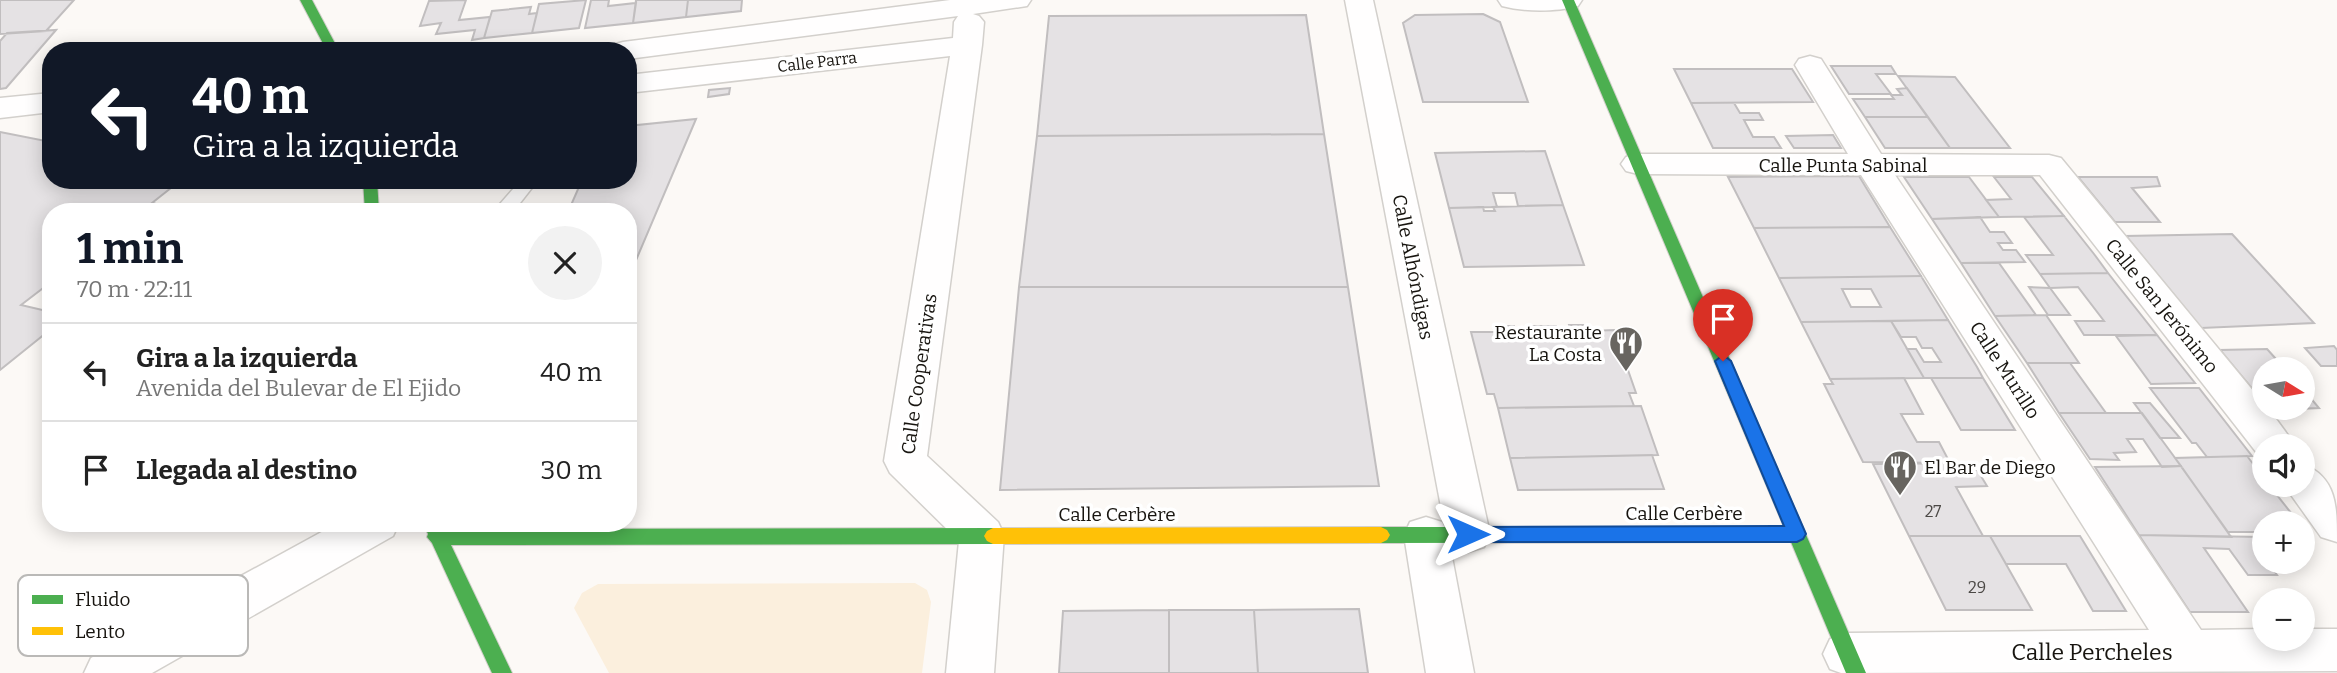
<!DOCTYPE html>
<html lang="es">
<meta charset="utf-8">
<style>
:root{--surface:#fff;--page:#f2f2f2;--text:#222;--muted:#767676;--line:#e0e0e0;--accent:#111827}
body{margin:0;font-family:Bitter,serif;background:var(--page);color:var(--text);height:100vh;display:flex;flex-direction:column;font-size:26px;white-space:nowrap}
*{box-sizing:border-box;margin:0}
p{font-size:23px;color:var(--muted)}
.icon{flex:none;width:38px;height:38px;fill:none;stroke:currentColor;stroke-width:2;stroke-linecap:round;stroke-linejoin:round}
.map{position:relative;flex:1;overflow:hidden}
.sheet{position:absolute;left:42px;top:203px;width:595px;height:329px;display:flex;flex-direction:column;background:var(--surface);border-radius:28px;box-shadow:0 4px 18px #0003}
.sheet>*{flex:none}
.banner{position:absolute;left:42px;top:42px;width:595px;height:147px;border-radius:28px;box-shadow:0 4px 18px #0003;background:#111827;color:#fff;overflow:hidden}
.needle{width:46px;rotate:101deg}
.controls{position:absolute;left:2252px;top:357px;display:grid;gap:14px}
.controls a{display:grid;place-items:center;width:63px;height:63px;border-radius:50%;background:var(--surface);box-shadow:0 4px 18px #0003;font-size:35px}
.pin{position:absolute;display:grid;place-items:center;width:60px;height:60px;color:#fff;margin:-72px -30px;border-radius:50% 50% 50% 0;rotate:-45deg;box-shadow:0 0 7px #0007}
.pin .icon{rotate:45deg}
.me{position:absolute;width:77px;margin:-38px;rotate:90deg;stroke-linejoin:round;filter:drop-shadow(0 0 5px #0008)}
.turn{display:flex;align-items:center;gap:24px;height:147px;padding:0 35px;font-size:32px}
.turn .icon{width:91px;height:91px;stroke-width:2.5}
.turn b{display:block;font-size:49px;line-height:60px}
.round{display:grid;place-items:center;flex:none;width:74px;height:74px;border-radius:37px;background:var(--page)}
.headline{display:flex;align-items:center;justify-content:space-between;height:119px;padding:0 35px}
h1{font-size:42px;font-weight:700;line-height:52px;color:var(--accent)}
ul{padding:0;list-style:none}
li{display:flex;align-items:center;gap:21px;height:98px;padding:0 35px;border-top:2px solid var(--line)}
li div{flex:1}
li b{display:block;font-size:26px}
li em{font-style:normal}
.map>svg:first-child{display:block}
.green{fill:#fbefdd}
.building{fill:#e5e2e4;stroke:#c1bebf;stroke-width:2;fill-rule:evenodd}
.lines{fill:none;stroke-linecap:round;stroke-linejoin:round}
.lane-casing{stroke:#d3d0cc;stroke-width:3}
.street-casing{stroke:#d3d0cc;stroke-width:3}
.fast-casing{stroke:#d3d0cc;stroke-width:2}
.slow-casing{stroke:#d3d0cc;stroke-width:2}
.lane{fill:#fffefe;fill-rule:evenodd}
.street{fill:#fffefe;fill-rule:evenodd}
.fast{fill:#4caf50;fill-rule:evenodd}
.slow{fill:#ffc107;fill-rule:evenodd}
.route{fill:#1a73e8;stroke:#114b97;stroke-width:2}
.labels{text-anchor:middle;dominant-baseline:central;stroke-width:7;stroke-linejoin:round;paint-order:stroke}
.far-street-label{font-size:16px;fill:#181510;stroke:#fff}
.number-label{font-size:16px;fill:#4c4946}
.street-label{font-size:19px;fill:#181510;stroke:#fff}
.poi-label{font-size:19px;fill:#181510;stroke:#fff;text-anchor:end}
.near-street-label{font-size:23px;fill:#181510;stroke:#fff}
.key{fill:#fff;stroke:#bab9b7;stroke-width:2}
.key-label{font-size:19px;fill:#181510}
</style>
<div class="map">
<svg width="2337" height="673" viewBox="0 0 2337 673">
<rect width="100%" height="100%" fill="#fcf9f6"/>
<path class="green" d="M 915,583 L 927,590 L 931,602 L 922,673 L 609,673 L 574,608 L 582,593 L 598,584 Z"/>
<path class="building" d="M 0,0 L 74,0 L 46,31 L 0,34 Z
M 466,0 L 459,20 L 490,17 L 484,38 L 472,40 L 475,30 L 436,34 L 441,23 L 420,26 L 429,1 Z
M 586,0 L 579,28 L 532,33 L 539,4 Z
M 591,0 L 609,0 L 608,6 L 636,3 L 633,23 L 585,28 Z
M 688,0 L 686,17 L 633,23 L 636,0 Z
M 688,0 L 742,0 L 741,11 L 686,17 Z
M 531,7 L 529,14 L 537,13 L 532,33 L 484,38 L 492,11 Z
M 1483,14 L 1500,22 L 1528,102 L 1423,102 L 1403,23 L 1415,15 Z
M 1306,15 L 1324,134 L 1037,136 L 1049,16 Z
M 56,30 L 6,88 L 0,89 L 0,41 L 7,33 Z
M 1831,66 L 1891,66 L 1896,74 L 1876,74 L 1891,94 L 1849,94 Z
M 1674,69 L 1792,69 L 1813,102 L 1691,103 Z
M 1898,76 L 1955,77 L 2010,148 L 1950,148 Z
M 730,88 L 729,94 L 708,97 L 709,90 Z
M 1907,88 L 1928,117 L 1865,117 L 1853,99 L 1894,99 L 1891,95 L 1902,95 L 1897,89 Z
M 1691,103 L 1734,103 L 1740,113 L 1759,113 L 1763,120 L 1744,120 L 1753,137 L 1774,137 L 1781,148 L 1713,148 Z
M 1865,117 L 1928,117 L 1950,148 L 1885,148 Z
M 696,119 L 628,279 L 628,212 L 568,212 L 582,180 L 628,180 L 628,126 Z
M 0,132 L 51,142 L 51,180 L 181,180 L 152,203 L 165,206 L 158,212 L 51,212 L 51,282 L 21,305 L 51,312 L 51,329 L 0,370 Z
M 1324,134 L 1348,287 L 1019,287 L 1037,136 Z
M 1833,135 L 1841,148 L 1794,148 L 1786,136 Z
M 1545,151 L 1563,205 L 1518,206 L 1515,193 L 1493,193 L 1497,207 L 1449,208 L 1435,153 Z
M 1859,176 L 1890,227 L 1754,228 L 1728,177 Z
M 1904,177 L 1969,177 L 1999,217 L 1932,219 Z
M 1994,177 L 2032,177 L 2064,216 L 1999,217 L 1986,200 L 2011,199 Z
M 2078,177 L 2157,177 L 2160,186 L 2132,188 L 2160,222 L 2115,222 Z
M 1563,205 L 1584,265 L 1464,267 L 1449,208 L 1483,207 L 1484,211 L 1495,211 L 1493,207 Z
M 2064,216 L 2094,254 L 2108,273 L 2040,274 L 2026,255 L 2053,255 L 2024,217 Z
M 1980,217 L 1990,232 L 2004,232 L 2012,243 L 1998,243 L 2003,250 L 2016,250 L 2025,262 L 1961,263 L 1932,219 Z
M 1890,227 L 1921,276 L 1779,278 L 1754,228 Z
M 2232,234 L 2314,323 L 2201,328 L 2126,236 Z
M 1961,263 L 1999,263 L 2036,315 L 1995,316 Z
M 2108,273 L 2119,287 L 2157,335 L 2084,335 L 2075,321 L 2104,321 L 2078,287 L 2050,288 L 2040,274 Z
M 1921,276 L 1948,320 L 1801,322 L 1779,278 ZM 1842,289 L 1871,289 L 1881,307 L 1851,307 Z
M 1019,287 L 1348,287 L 1379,486 L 1000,490 Z
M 2029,287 L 2050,288 L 2070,315 L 2048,315 Z
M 2046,315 L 2079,363 L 2027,363 L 1995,316 Z
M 1948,320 L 1977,367 L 1983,378 L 1924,378 L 1907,349 L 1916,349 L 1924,362 L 1941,362 L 1932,348 L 1922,348 L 1916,337 L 1901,337 L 1891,321 Z
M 1891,321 L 1924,378 L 1830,379 L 1801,322 Z
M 1569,325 L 1588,325 L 1590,331 L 1614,330 L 1636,393 L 1629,393 L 1634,406 L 1498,408 L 1494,394 L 1487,394 L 1471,332 L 1499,332 L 1498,326 L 1514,326 L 1516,332 L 1532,331 L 1530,326 L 1556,326 L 1557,331 L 1570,331 Z
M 2157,335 L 2195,383 L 2151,384 L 2116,336 Z
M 2334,346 L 2337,350 L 2337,366 L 2321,366 L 2305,348 Z
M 2267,349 L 2285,369 L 2264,369 L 2264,403 L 2220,350 Z
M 2027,363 L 2070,363 L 2106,413 L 2059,413 Z
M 1904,378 L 1923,414 L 1901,414 L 1917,442 L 1939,442 L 1950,463 L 1863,462 L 1824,384 L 1833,384 L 1830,379 Z
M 1931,378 L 1983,378 L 2015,430 L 1961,430 Z
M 2150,388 L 2199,388 L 2252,456 L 2207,457 L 2196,443 L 2192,443 Z
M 2303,389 L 2319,408 L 2271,410 L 2269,408 L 2303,408 Z
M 2134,403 L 2150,403 L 2180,438 L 2160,438 Z
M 1641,406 L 1658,455 L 1510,458 L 1498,408 Z
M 2059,413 L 2142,413 L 2181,466 L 2162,467 L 2143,439 L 2127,439 L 2136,452 L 2114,453 L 2119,460 L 2090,459 Z
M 1652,455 L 1664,489 L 1518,490 L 1510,458 Z
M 2247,456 L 2264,478 L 2264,485 L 2269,485 L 2299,523 L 2264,523 L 2264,532 L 2228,532 L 2175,458 Z
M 1973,463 L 1987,486 L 1956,487 L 1983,536 L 1909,536 L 1873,464 Z
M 2181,466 L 2231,537 L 2139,535 L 2095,467 Z
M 2139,535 L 2264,537 L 2264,549 L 2259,549 L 2264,562 L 2268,562 L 2277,575 L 2248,575 L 2229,549 L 2204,548 L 2248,612 L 2190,612 Z
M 1909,536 L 1990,536 L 2032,610 L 1946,610 Z
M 1990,536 L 2080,536 L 2126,611 L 2093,611 L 2066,564 L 2006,564 Z
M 1359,609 L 1368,673 L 1258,673 L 1254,610 Z
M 1169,610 L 1169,673 L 1059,673 L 1063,611 Z
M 1169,610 L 1254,610 L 1258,673 L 1169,673 Z"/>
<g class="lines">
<g class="lane-casing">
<path id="lane" d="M 521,180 L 538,180 L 513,212 L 493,212 Z"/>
</g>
<g class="street-casing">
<path id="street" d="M 950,0 L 1031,0 L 1027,6 L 973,14 L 979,16 L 984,22 L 982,45 L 927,456 L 998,522 L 1004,535 L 994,673 L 946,673 L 959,541 L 890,473 L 884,461 L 950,56 L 628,93 L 628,75 L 953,38 L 954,22 L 958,16 L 628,59 L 628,51 L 608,51 L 612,45 L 623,42 Z
M 1345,0 L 1373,0 L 1490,534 L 1484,547 L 1468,552 L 1452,547 L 1449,541 L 1474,673 L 1426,673 L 1404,535 L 1410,522 L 1426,517 L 1442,522 L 1445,528 Z
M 1498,0 L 1582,0 L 1578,6 C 1556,12 1524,12 1502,6 Z
M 1810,56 L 1821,59 L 1881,154 L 2049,155 L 2061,158 L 2264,404 L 2264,408 L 2268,408 L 2296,446 L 2264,446 L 2264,459 L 2260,457 L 2040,175 L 1895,175 L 2201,630 L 2264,629 L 2264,639 L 2303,639 L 2303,629 L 2337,629 L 2337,671 L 1841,673 L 1830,669 L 1823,654 L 1830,639 L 1847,633 L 2149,630 L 1861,175 L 1638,174 L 1626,171 L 1621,164 L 1626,157 L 1638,154 L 1848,154 L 1795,65 L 1799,59 Z
M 51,93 L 51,112 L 0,118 L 0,98 Z
M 2303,464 C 2337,478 2337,506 2337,542 L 2321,537 L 2284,485 L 2303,485 Z
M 338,523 L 399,523 L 393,536 L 152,673 L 84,673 L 91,658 Z"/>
</g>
<g class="fast-casing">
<path id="fast" d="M 300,0 L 312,0 L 339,51 L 327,51 Z
M 1562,0 L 1574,0 L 1866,673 L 1846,673 L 1791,542 L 1381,543 L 1375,540 L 1372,535 L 1375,530 L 1381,527 L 1784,527 Z
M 363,180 L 377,180 L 379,212 L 365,212 Z
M 423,523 L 441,523 L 444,529 L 993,528 L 999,531 L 1002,536 L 999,541 L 993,544 L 451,545 L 512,673 L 492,673 L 432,543 L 427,537 L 428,534 Z"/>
</g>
<g class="slow-casing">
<path id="slow" d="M 1381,527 L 1387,530 L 1390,535 L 1387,540 L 1381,543 L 993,544 L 987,541 L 984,536 L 987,531 L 993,528 Z"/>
</g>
<use href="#lane" class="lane"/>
<use href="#street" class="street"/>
<use href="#fast" class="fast"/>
<use href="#slow" class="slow"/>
</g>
<path class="route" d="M 1723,355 L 1731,361 L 1806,534 L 1803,539 L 1797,542 L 1468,542 L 1461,539 L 1459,534 L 1461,529 L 1468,527 L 1784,526 L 1715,361 Z"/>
<defs>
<g id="restaurant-pin" transform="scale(1.75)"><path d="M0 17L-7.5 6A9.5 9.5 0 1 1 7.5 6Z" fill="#686560" stroke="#fff"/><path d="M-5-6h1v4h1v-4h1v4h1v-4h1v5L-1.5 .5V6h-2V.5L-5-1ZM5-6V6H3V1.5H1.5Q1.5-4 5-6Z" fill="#fff"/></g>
</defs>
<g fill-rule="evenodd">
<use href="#restaurant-pin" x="1626" y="343"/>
<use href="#restaurant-pin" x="1900" y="467"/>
</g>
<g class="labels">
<g class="far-street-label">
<text transform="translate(817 62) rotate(-7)">Calle Parra</text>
</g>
<g class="number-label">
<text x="1933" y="511">27</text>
<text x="1977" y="587">29</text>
</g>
<g class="street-label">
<text x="1843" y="165">Calle Punta Sabinal</text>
<text transform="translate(1413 267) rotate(79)">Calle Alhóndigas</text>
<text transform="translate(2162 306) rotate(51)">Calle San Jerónimo</text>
<text transform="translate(2005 370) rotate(57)">Calle Murillo</text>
<text transform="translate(919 374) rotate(-82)">Calle Cooperativas</text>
<text x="1684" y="513">Calle Cerbère</text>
<text x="1117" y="514">Calle Cerbère</text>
</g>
<g class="poi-label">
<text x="1602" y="332">Restaurante<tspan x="1602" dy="22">La Costa</tspan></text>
<text x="1924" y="467" text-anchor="start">El Bar de Diego</text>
</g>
<g class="near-street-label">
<text x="2092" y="652">Calle Percheles</text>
</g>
</g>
<rect x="18" y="575" width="230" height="81" rx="10" class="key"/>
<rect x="32" y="595" width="31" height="9" fill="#4caf50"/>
<rect x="32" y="627" width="31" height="8" fill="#ffc107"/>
<g class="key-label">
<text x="75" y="606">Fluido</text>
<text x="75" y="638">Lento</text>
</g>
</svg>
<div class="controls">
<a><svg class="needle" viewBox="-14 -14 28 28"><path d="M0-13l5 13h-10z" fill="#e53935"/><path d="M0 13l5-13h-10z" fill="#767676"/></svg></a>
<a><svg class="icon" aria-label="sound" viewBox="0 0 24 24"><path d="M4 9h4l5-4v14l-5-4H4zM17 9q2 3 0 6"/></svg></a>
<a>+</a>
<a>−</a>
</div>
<div class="pin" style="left:1723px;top:361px;background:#d93025"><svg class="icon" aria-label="arrive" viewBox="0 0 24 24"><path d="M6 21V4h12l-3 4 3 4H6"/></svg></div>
<svg class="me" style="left:1468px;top:534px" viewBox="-20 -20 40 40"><path d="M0-17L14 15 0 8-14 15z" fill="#1a73e8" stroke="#fff" stroke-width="4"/></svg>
<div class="banner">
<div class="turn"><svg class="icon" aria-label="left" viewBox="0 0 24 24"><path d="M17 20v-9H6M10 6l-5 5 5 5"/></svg><div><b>40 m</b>Gira a la izquierda</div></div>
</div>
<section class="sheet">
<div class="headline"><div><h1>1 min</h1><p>70 m · 22:11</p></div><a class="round"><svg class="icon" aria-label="close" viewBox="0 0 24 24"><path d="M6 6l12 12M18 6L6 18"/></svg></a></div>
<ul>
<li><svg class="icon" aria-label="left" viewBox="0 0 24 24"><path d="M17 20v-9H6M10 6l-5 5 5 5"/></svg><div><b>Gira a la izquierda</b><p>Avenida del Bulevar de El Ejido</p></div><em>40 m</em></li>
<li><svg class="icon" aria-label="arrive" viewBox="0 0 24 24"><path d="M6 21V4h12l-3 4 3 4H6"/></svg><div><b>Llegada al destino</b></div><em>30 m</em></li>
</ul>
</section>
</div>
